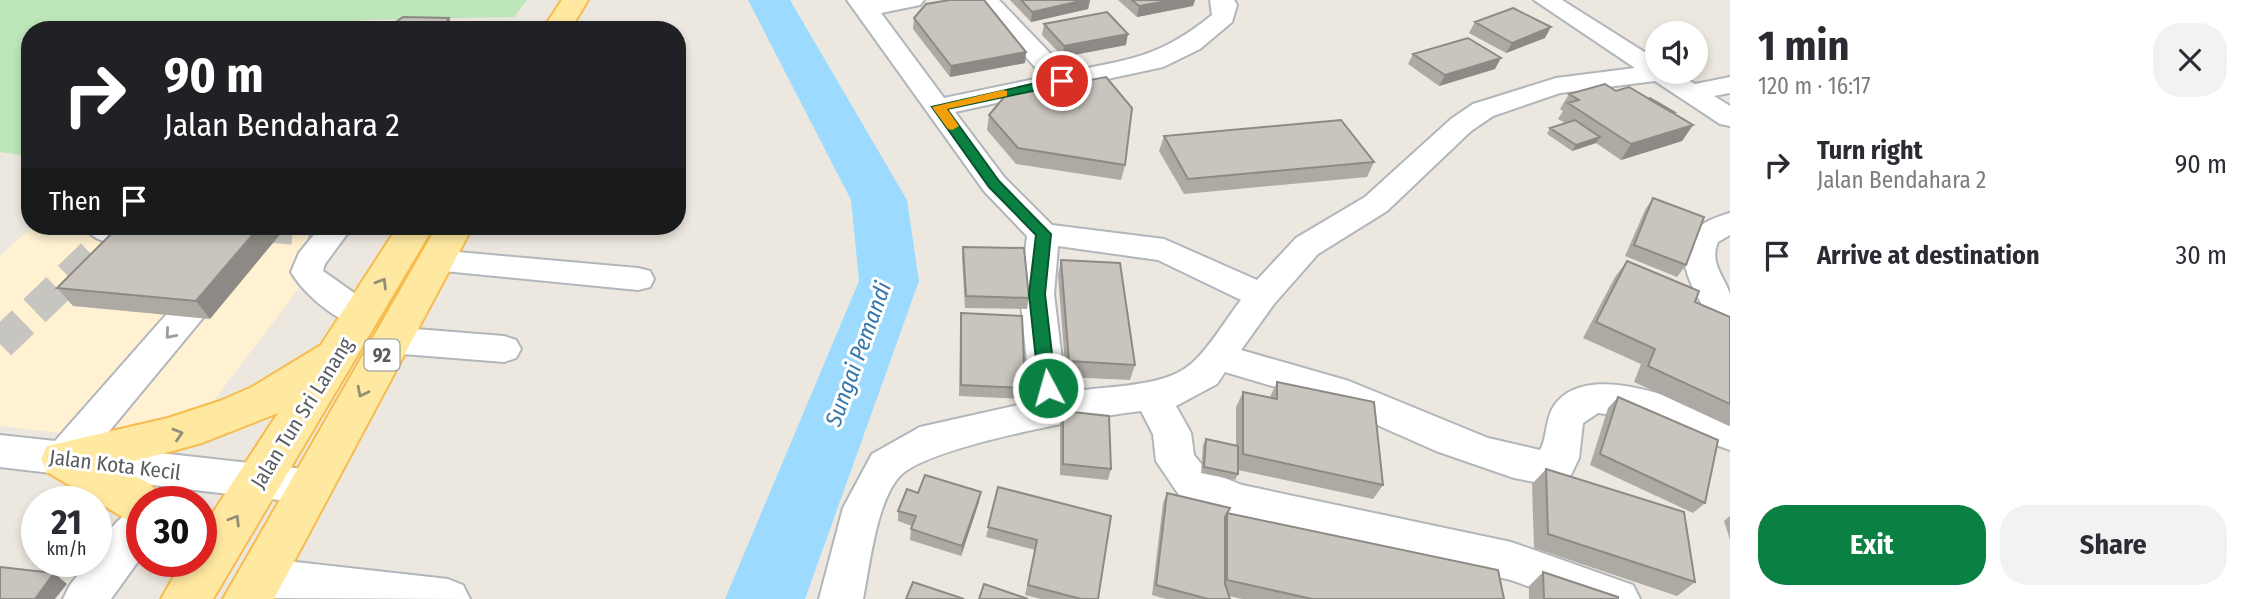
<!DOCTYPE html>
<meta charset="utf-8">
<style>
:root{--surface:#fff;--page:#f2f2f3;--text:#2b2b33;--muted:#7c7c81;--accent:#0b8043}
body{margin:0;font-family:"Fira Sans Condensed",sans-serif;background:var(--page);color:var(--text);height:100vh;display:flex;flex-direction:column;font-size:26px;white-space:nowrap}
*{box-sizing:border-box;margin:0}
p{font-size:23px;color:var(--muted)}
.icon{flex:none;width:38px;height:38px;fill:none;stroke:currentColor;stroke-width:2;stroke-linecap:round;stroke-linejoin:round}
.map{position:relative;flex:1;overflow:hidden}
.drawer{display:flex;flex-direction:column;background:var(--surface);width:525px}
.drawer>*{flex:none}
.top-card{position:absolute;left:21px;top:21px;width:665px;height:214px;border-radius:28px;box-shadow:0 4px 10px #0003;background:#202124;color:#fff;overflow:hidden}
.controls{position:absolute;left:1645px;top:21px;display:grid;gap:14px}
.controls a{display:grid;place-items:center;width:63px;height:63px;border-radius:50%;background:var(--surface);box-shadow:0 4px 10px #0003;font-size:35px}
.speed{position:absolute;left:21px;top:486px;display:flex;gap:14px;font-size:35px;font-weight:700;text-align:center}
.speed>*{display:grid;place-content:center;width:91px;height:91px;border-radius:50%;background:var(--surface);box-shadow:0 4px 10px #0003;line-height:1}
.speed small{font-size:18px;font-weight:400}
.speed .limit{border:10px solid #d22;background:#fff;color:#111}
.pin{position:absolute;display:grid;place-items:center;width:60px;height:60px;color:#fff;margin:-30px;border:4px solid #fff;border-radius:50%;box-shadow:0 2px 7px #0007}
.me{position:absolute;width:77px;margin:-38px;rotate:354deg;stroke-linejoin:round;filter:drop-shadow(0 0 5px #0008)}
.turn{display:flex;align-items:center;gap:24px;height:147px;padding:0 28px;font-size:32px}
.turn .icon{width:91px;height:91px;stroke-width:2.5}
.turn b{display:block;font-size:49px;line-height:60px}
.then{display:flex;align-items:center;height:66px;padding:0 28px;background:#0003;gap:14px;font-size:26px}
.round{display:grid;place-items:center;flex:none;width:74px;height:74px;border-radius:28px;background:var(--page)}
.summary{display:flex;align-items:center;justify-content:space-between;height:119px;padding:0 28px}
h1{font-size:42px;font-weight:700;line-height:52px}
.action{display:flex;gap:14px;margin-top:auto;padding:14px 28px}
.action a{flex:1;height:80px;border-radius:28px;background:var(--accent);color:#fff;font-size:28px;font-weight:700;line-height:80px;text-align:center}
.action a+a{background:var(--page);color:var(--text)}
ul{padding:0;list-style:none}
li{display:flex;align-items:center;gap:21px;height:91px;padding:0 28px}
li div{flex:1}
li b{display:block;font-size:26px}
li em{font-style:normal}
main{display:flex;flex:1;min-height:0}
.map>svg:first-child{display:block}
.commercial{fill:#fff1d1}
.green{fill:#bde6ba}
.lines{fill:none;stroke-linecap:round;stroke-linejoin:round}
.river{fill:#9cdbff;fill-rule:evenodd}
.minor-tunnel{stroke:#c7c5c0;stroke-width:32;stroke-dasharray:32 16;stroke-linecap:butt}
.minor-casing{stroke:#b2b6bb;stroke-width:4}
.major-casing{stroke:#f7bb4e;stroke-width:4}
.minor{fill:#fff;fill-rule:evenodd}
.major{fill:#ffe9a1;fill-rule:evenodd}
.wall{fill:#ada9a3}
.shaded-wall{fill:#8d8a85}
.building{fill:#c9c5be;stroke:#8d8a85;stroke-width:2}
.oneway{stroke:#928e77}
.oneway2{stroke:#9b9ea0}
.route{fill:#0b8043;stroke:#07532c;stroke-width:2}
.slow{fill:#f59e0b}
.labels{text-anchor:middle;dominant-baseline:central;stroke-width:6;stroke-linejoin:round;paint-order:stroke}
.shield{fill:#fff;stroke:#8a8e90;stroke-width:2}
.shield-label{font-size:19px;font-weight:bold;fill:#585d61}
.street-label{font-size:21px;fill:#585d61;stroke:#fff}
.water-label{font-size:23px;font-style:italic;fill:#3577ab;stroke:#fff}
</style>
<main>
<div class="map">
<svg width="1730" height="599" viewBox="0 0 1730 599">
<rect width="100%" height="100%" fill="#ece8df"/>
<path class="commercial" d="M 33,226 L 346,226 L 202,416 L 67,434 L 0,426 L 0,256 Z"/>
<path class="green" d="M 0,0 L 527,0 L 514,17 L 362,20 L 335,30 L 30,30 L 30,156 L 0,152 Z"/>
<g class="lines">
<path class="river" d="M 748,0 L 790,0 L 907,200 L 919,281 L 805,599 L 725,599 L 859,281 L 851,200 Z"/>
<path class="minor-tunnel" d="M 261,226 L 333,232
M 0,344 L 122,226"/>
<g class="minor-casing">
<path id="minor" d="M 847,0 L 924,0 L 920,5 L 881,13 L 944,98 L 1044,77 L 974,0 L 999,0 L 1068,72 C 1132,59 1160,57 1212,15 L 1210,0 L 1234,0 L 1237,5 L 1232,22 L 1200,49 L 1163,67 L 955,112 L 1004,177 L 1052,225 L 1164,239 L 1257,280 L 1296,238 L 1365,197 L 1451,119 L 1473,104 L 1556,78 L 1635,68 L 1534,0 L 1562,0 L 1657,60 L 1657,72 L 1675,72 L 1695,84 L 1730,77 L 1730,93 L 1714,96 L 1730,106 L 1730,126 L 1720,124 L 1655,81 L 1560,93 L 1493,116 L 1471,131 L 1387,211 L 1318,254 L 1274,304 L 1241,350 L 1349,381 L 1488,438 L 1540,450 C 1547,440 1545,419 1554,406 C 1587,357 1688,404 1730,419 L 1730,450 L 1645,419 L 1598,413 L 1583,423 L 1579,458 L 1571,475 L 1540,483 L 1514,478 L 1436,451 L 1323,401 L 1225,372 L 1217,384 L 1176,406 L 1191,433 L 1194,455 L 1207,471 L 1242,485 L 1511,542 L 1633,585 L 1640,599 L 1563,599 L 1511,580 L 1225,514 L 1179,495 L 1156,461 L 1153,434 L 1141,411 C 1095,416 928,446 900,476 C 876,502 870,565 863,599 L 819,599 L 843,508 L 872,454 L 920,427 L 1031,402 L 1020,294 L 1027,236 L 984,191 ZM 1058,246 L 1158,260 L 1241,300 C 1226,319 1209,349 1191,364 C 1163,389 1103,385 1066,393 L 1054,294 Z
M 1730,213 L 1730,235 L 1718,242 C 1709,263 1724,276 1730,294 C 1730,305 1730,322 1730,333 L 1718,330 C 1688,284 1655,233 1730,213 Z
M 84,226 L 123,226 L 128,233 L 123,240 C 108,245 92,240 84,226 Z
M 321,226 L 353,226 L 325,264 L 323,271 L 374,307 L 379,316 L 374,325 C 347,333 304,295 291,272 L 299,253 Z
M 435,250 L 638,268 L 650,271 L 654,279 L 650,287 L 638,290 L 424,269 L 419,261 L 424,253 Z
M 214,270 L 226,274 L 230,282 L 226,290 L 97,446 L 313,470 L 327,475 L 333,487 L 327,499 L 313,504 L 0,467 L 0,435 L 55,441 L 202,274 Z
M 390,327 L 504,336 L 516,340 L 521,349 L 516,358 L 504,362 L 390,353 L 378,349 L 373,340 L 378,331 Z
M 142,505 L 142,556 L 111,599 L 63,599 L 70,585 L 88,562 L 96,562 C 96,540 122,512 142,505 Z
M 260,558 L 448,579 L 463,585 L 470,599 L 260,598 L 245,592 L 239,578 L 245,564 Z"/>
</g>
<g class="major-casing">
<path id="major" d="M 562,0 L 588,0 L 570,30 L 542,30 Z
M 398,226 L 434,226 L 213,599 L 161,599 L 182,562 L 201,562 L 201,531 L 278,413 L 202,443 L 116,466 L 150,484 L 164,502 L 142,502 L 142,525 L 126,519 L 47,472 L 41,459 L 47,446 L 168,418 L 220,401 L 252,387 L 321,345 Z
M 437,226 L 473,226 L 274,599 L 223,599 Z"/>
</g>
<use href="#minor" class="minor"/>
<use href="#major" class="major"/>
</g>
<path class="wall" d="M 1010,0 L 1090,0 L 1088,9 L 1031,22 Z
M 1118,0 L 1195,0 L 1193,6 L 1137,17 Z
M 914,18 L 1026,52 L 1025,63 L 950,77 L 913,29 Z
M 1475,22 L 1545,38 L 1506,53 L 1469,33 Z
M 1044,24 L 1126,45 L 1063,57 L 1042,35 Z
M 1413,54 L 1495,69 L 1439,86 L 1408,64 Z
M 1616,91 L 1673,113 L 1693,125 L 1682,141 L 1621,160 L 1596,143 L 1572,151 L 1547,134 L 1550,128 L 1565,123 L 1558,119 L 1563,111 L 1560,109 L 1569,94 Z
M 989,115 L 1125,165 L 1121,180 L 1016,164 L 987,130 Z
M 1164,136 L 1374,162 L 1367,177 L 1184,194 L 1159,151 Z
M 1653,198 L 1686,265 L 1677,277 L 1625,256 L 1645,210 Z
M 167,228 L 210,319 L 73,306 L 57,288 Z
M 963,247 L 1029,298 L 1027,309 L 965,308 L 962,258 Z
M 1061,260 L 1135,365 L 1130,380 L 1066,377 L 1058,275 Z
M 1627,261 L 1695,302 L 1730,317 L 1730,425 L 1729,426 L 1634,382 L 1641,364 L 1583,338 L 1615,277 Z
M 961,313 L 1025,388 L 1023,399 L 959,396 L 960,324 Z
M 1277,382 L 1383,485 L 1373,499 L 1238,470 L 1238,474 L 1235,480 L 1201,473 L 1203,445 L 1206,439 L 1236,446 L 1236,407 L 1243,392 L 1270,397 Z
M 1618,397 L 1705,503 L 1693,513 L 1590,465 L 1608,408 Z
M 1063,411 L 1111,469 L 1108,480 L 1060,475 L 1060,422 Z
M 1546,469 L 1695,582 L 1677,596 L 1534,548 L 1532,484 Z
M 998,487 L 1098,599 L 1041,599 L 1025,595 L 1035,550 L 986,537 Z
M 918,493 L 979,502 L 961,556 L 910,540 L 911,529 L 912,526 L 898,521 L 898,511 Z
M 1167,493 L 1228,513 L 1504,599 L 1242,599 L 1229,596 L 1230,599 L 1166,599 L 1152,595 L 1163,503 Z
M 1730,516 L 1730,540 L 1724,521 Z
M 1543,572 L 1618,599 L 1529,599 L 1529,586 Z"/>
<path class="shaded-wall" d="M 1085,0 L 1090,0 L 1088,9 L 1031,22 L 1032,12 Z
M 1173,0 L 1195,0 L 1193,6 L 1137,17 L 1139,6 Z
M 449,18 L 453,29 L 452,30 L 441,30 Z
M 1551,27 L 1545,38 L 1506,53 L 1512,43 Z
M 1128,34 L 1126,45 L 1063,57 L 1064,46 Z
M 1026,52 L 1025,63 L 950,77 L 951,66 Z
M 1501,58 L 1495,69 L 1439,86 L 1445,75 Z
M 1693,125 L 1682,141 L 1621,160 L 1631,144 Z
M 1600,137 L 1596,143 L 1572,151 L 1576,145 Z
M 260,226 L 287,226 L 210,319 L 196,301 Z
M 981,492 L 979,502 L 961,556 L 962,546 Z
M 54,573 L 67,584 L 55,599 L 35,599 Z"/>
<path class="building" d="M 950,0 L 984,0 L 1026,52 L 951,66 L 914,18 L 926,4 Z
M 1021,0 L 1085,0 L 1032,12 Z
M 1132,0 L 1173,0 L 1139,6 Z
M 1513,8 L 1551,27 L 1512,43 L 1475,22 Z
M 1107,12 L 1128,34 L 1064,46 L 1044,24 Z
M 403,17 L 449,18 L 441,30 L 365,30 L 369,25 L 390,26 Z
M 1468,38 L 1501,58 L 1445,75 L 1413,54 Z
M 1106,77 L 1132,108 L 1125,165 L 1018,148 L 989,115 L 1005,96 Z
M 1605,84 L 1616,91 L 1629,87 L 1693,125 L 1631,144 L 1568,103 L 1579,100 L 1569,94 Z
M 1650,98 L 1674,112 L 1671,112 L 1649,99 Z
M 1341,120 L 1374,162 L 1188,179 L 1164,136 Z
M 1575,120 L 1600,137 L 1576,145 L 1550,128 Z
M 1653,198 L 1704,217 L 1686,265 L 1634,245 Z
M 119,226 L 140,226 L 167,228 L 169,226 L 260,226 L 196,301 L 57,288 Z
M 963,247 L 1024,248 L 1029,298 L 966,296 Z
M 1061,260 L 1120,263 L 1135,365 L 1069,361 Z
M 1627,261 L 1699,291 L 1695,302 L 1730,317 L 1730,404 L 1648,366 L 1655,349 L 1596,322 Z
M 961,313 L 1022,316 L 1025,388 L 961,385 Z
M 1277,382 L 1374,402 L 1383,485 L 1243,454 L 1243,392 L 1277,399 Z
M 1618,397 L 1718,440 L 1705,503 L 1600,454 Z
M 1063,411 L 1109,416 L 1111,469 L 1063,464 Z
M 1206,439 L 1238,446 L 1238,474 L 1204,467 Z
M 1546,469 L 1684,512 L 1695,582 L 1548,534 Z
M 925,475 L 981,492 L 962,546 L 911,529 L 916,516 L 898,511 L 907,489 L 918,493 Z
M 998,487 L 1111,516 L 1098,599 L 1081,599 L 1028,585 L 1037,540 L 988,527 Z
M 1167,493 L 1230,508 L 1225,517 L 1225,584 L 1230,599 L 1208,599 L 1156,585 Z
M 1227,513 L 1498,570 L 1504,599 L 1312,599 L 1227,580 Z
M 0,567 L 54,573 L 35,599 L 0,599 Z
M 1543,572 L 1618,597 L 1618,599 L 1544,599 Z
M 913,582 L 964,599 L 906,599 Z
M 984,584 L 1028,599 L 979,599 Z"/>
<defs><path id="oneway-chevron" d="M-2-3.5L2.5 0L-2 3.5" fill="none" stroke-width="1.6" stroke-linecap="round" stroke-linejoin="round" transform="scale(1.75)"/></defs>
<g class="oneway">
<use href="#oneway-chevron" transform="translate(382 283) rotate(-59)"/>
<use href="#oneway-chevron" transform="translate(362 392) rotate(117)"/>
<use href="#oneway-chevron" transform="translate(178 434) rotate(-17)"/>
<use href="#oneway-chevron" transform="translate(235 520) rotate(-58)"/>
</g>
<use class="oneway2" href="#oneway-chevron" transform="translate(170 334) rotate(131)"/>
<path class="route" d="M 1062,77 L 1066,79 L 1066,84 L 947,109 L 999,181 L 1051,234 L 1045,294 L 1056,388 L 1048,395 L 1039,388 L 1029,294 L 1036,235 L 989,187 L 932,107 Z"/>
<path class="slow" d="M 1003,90 L 1007,91 L 1007,96 L 947,109 L 959,126 L 952,130 L 948,129 L 932,107 Z"/>
<g class="labels">
<rect class="shield" x="364.5" y="339.5" width="35" height="31" rx="5"/>
<g class="shield-label">
<text x="382" y="355">92</text>
</g>
<g class="street-label">
<text transform="translate(302 413) rotate(-58)">Jalan Tun Sri Lanang</text>
<text transform="translate(115 465) rotate(7)">Jalan Kota Kecil</text>
</g>
<g class="water-label">
<text transform="translate(858 354) rotate(-70)">Sungai Pemandi</text>
</g>
</g>
</svg>
<div class="controls">
<a><svg class="icon" aria-label="sound" viewBox="0 0 24 24"><path d="M4 9h4l5-4v14l-5-4H4zM17 9q2 3 0 6"/></svg></a>
</div>
<div class="speed"><div>21<small>km/h</small></div><div class="limit">30</div></div>
<div class="pin" style="left:1062px;top:81px;background:#d93025"><svg class="icon" aria-label="arrive" viewBox="0 0 24 24"><path d="M6 21V4h12l-3 4 3 4H6"/></svg></div>
<svg class="me" style="left:1048px;top:388px" viewBox="-20 -20 40 40"><circle r="17" fill="#0b8043" stroke="#fff" stroke-width="3"/><path d="M0-11L8 9 0 5-8 9z" fill="#fff"/></svg>
<div class="top-card">
<div class="turn"><svg class="icon" aria-label="right" viewBox="0 0 24 24"><path d="M7 20v-9h11M14 6l5 5-5 5"/></svg><div><b>90 m</b>Jalan Bendahara 2</div></div>
<div class="then">Then<svg class="icon" aria-label="arrive" viewBox="0 0 24 24"><path d="M6 21V4h12l-3 4 3 4H6"/></svg></div>
</div>
</div>
<section class="drawer">
<div class="summary"><div><h1>1 min</h1><p>120 m · 16:17</p></div><a class="round"><svg class="icon" aria-label="close" viewBox="0 0 24 24"><path d="M6 6l12 12M18 6L6 18"/></svg></a></div>
<ul>
<li><svg class="icon" aria-label="right" viewBox="0 0 24 24"><path d="M7 20v-9h11M14 6l5 5-5 5"/></svg><div><b>Turn right</b><p>Jalan Bendahara 2</p></div><em>90 m</em></li>
<li><svg class="icon" aria-label="arrive" viewBox="0 0 24 24"><path d="M6 21V4h12l-3 4 3 4H6"/></svg><div><b>Arrive at destination</b></div><em>30 m</em></li>
</ul>
<div class="action"><a>Exit</a><a>Share</a></div>
</section>
</main>
